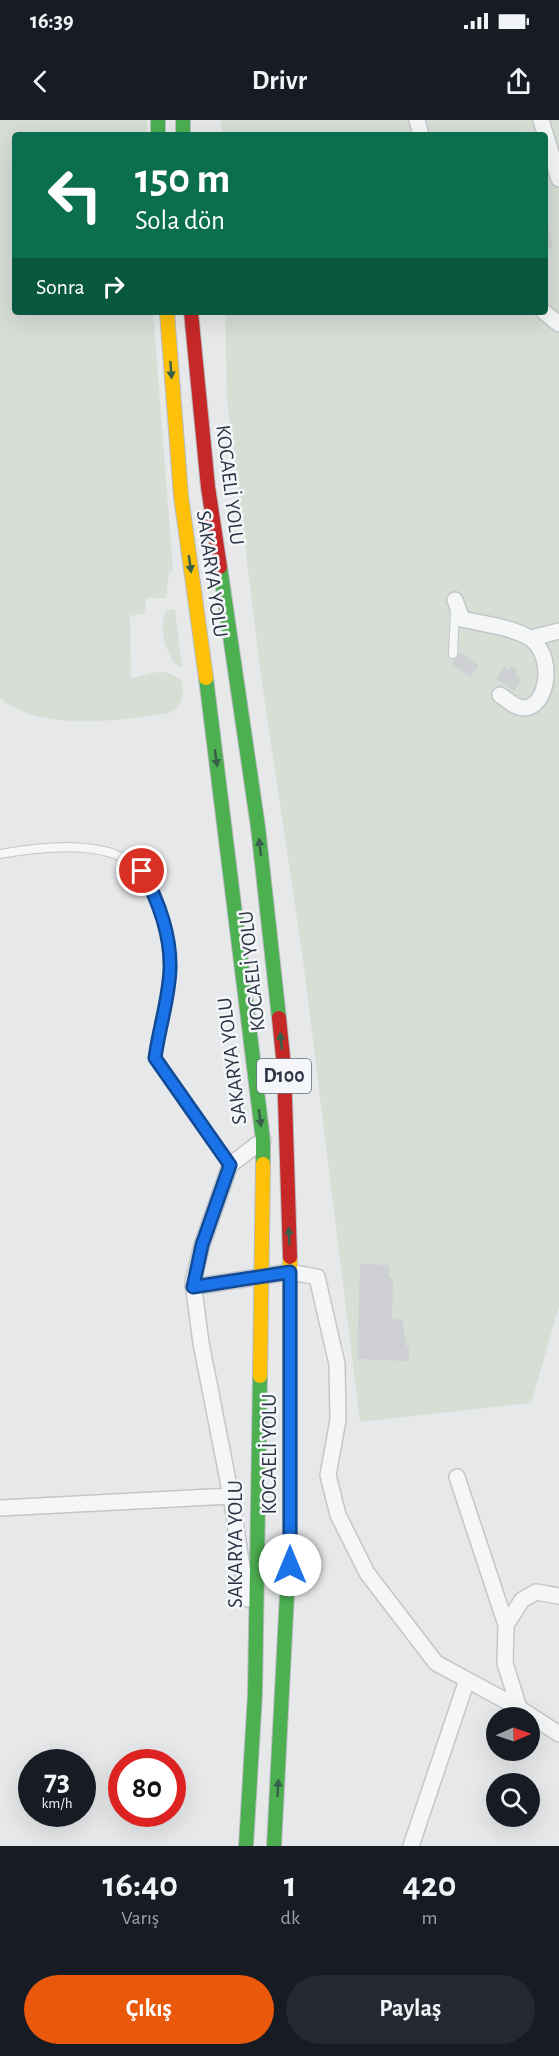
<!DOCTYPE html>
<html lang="tr">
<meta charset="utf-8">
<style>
:root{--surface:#171b24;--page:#242831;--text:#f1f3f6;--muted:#9ea1a6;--accent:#ea580c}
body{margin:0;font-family:"Alegreya Sans",sans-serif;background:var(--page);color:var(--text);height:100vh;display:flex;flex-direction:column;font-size:22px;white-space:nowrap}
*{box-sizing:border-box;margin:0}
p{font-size:20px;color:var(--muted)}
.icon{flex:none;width:33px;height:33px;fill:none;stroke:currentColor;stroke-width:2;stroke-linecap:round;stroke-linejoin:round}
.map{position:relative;height:1726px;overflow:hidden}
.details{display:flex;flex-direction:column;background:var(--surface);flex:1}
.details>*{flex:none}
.guide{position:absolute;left:12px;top:12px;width:536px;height:183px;border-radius:6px;box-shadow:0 6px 24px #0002;background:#0b6e4f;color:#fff;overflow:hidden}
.needle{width:39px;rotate:88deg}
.fabs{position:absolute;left:486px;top:1587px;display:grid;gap:12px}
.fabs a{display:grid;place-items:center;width:54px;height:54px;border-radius:50%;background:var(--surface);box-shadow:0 6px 24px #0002;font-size:30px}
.speed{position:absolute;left:18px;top:1629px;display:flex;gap:12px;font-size:30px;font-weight:700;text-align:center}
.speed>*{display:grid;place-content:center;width:78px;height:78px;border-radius:50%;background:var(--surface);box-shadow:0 6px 24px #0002;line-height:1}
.speed small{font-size:15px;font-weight:400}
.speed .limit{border:9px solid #d22;background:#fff;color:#111}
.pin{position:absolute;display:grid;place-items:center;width:51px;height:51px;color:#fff;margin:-26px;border:3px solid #fff;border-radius:50%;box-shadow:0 2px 6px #0007}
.me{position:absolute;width:66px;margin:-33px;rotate:0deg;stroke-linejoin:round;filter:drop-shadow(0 0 4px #0008)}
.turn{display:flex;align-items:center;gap:21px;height:126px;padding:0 24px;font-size:27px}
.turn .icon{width:78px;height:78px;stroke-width:2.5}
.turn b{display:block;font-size:42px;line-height:51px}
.then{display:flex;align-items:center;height:57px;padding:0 24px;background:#0003;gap:12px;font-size:22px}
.eta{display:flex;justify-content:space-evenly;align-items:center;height:102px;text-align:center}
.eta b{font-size:36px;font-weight:700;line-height:42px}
.button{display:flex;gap:12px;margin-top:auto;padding:12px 24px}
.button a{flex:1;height:69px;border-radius:36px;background:var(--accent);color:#fff;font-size:24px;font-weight:700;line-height:69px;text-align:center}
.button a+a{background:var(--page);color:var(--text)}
.status{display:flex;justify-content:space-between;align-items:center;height:42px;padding:0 30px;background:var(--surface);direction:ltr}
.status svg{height:16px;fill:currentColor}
header{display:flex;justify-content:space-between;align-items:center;height:78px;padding:0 24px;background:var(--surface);font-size:27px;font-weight:700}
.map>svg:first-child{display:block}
.green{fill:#d6ded6}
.building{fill:#ced0d3}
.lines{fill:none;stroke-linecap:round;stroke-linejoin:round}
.lane-casing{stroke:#c4c6c8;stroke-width:10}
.street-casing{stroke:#c4c6c8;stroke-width:18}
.fast-casing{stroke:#b8bbbf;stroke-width:16}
.slow-casing{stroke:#b8bbbf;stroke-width:16}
.jam-casing{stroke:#b8bbbf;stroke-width:16}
.lane{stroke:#f5f6f7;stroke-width:8}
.street{stroke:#f5f6f7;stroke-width:15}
.fast{stroke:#4caf50;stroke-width:14}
.slow{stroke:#ffc107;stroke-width:14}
.jam{stroke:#c62828;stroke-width:14}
.oneway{fill:#375f49}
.route-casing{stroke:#114b97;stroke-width:15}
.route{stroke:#1a73e8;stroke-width:10}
.labels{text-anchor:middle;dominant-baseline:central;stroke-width:5;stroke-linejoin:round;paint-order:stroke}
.shield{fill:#f4f6f9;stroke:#676e7b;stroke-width:1.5}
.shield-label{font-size:20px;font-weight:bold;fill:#2b3445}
.street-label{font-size:21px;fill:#2b3445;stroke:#f4f6f9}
</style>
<div class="status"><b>16:39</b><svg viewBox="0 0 49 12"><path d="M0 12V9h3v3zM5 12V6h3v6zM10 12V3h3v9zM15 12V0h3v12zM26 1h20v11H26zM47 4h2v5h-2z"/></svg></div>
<header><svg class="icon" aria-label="back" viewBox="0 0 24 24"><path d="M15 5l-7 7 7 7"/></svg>Drivr<svg class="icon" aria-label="share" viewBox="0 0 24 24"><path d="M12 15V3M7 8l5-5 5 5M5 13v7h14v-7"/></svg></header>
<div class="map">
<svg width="559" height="1726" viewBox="0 0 559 1726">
<rect width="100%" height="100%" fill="#e6e8ea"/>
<path class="green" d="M 0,0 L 147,0 L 147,15 L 15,15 L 15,192 L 153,192 L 173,450 L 169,454 L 166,478 L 146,478 L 145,493 L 130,496 L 131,558 C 153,555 160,545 181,560 C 185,574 183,586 169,593 C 120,601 40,612 0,578 Z
M 221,0 L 559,0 L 559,1187 L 531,1283 L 360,1302 L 303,839 L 262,563 L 227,279 L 225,192 L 544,192 L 544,15 L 222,15 Z
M 175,489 L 182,548 C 166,542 157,503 167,490 Z"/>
<path class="building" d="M 547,101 L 553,127 L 544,129 L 544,102 Z
M 460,532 L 479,546 L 470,557 L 452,544 Z
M 512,546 L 518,551 L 515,555 L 522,560 L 514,571 L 496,559 L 504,547 L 509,550 Z
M 360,1144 L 389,1145 L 389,1158 L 393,1158 L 392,1199 L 403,1200 L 406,1226 L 410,1226 L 409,1241 L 357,1239 Z"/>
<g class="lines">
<g class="lane-casing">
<path id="lane" d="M 453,534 L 455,491
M 0,734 C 39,727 111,717 141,751 C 161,773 169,818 170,847 C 171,876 159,908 155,938 L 230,1045"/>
</g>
<g class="street-casing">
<path id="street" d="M 417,0 L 421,15
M 541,0 L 559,59
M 544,192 L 559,204
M 455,480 L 462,499 C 484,504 511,507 530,518 C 559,539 545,599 516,586 C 510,583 505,578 500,575
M 531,518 L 559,511
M 193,1167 L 290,1152 L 317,1157 L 337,1244 L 338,1300 L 328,1355 L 338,1395 L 367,1453 L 436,1543 L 519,1588 L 559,1614
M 457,1357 L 506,1505
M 0,1388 L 231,1376
M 247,1479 L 231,1376 L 201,1223 L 193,1162 L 202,1125 L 230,1045 L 263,1020
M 519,1588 L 505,1543 L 506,1505 L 522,1480 L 536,1472 L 559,1476
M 411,1726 L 467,1560"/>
</g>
<g class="fast-casing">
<path id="fast" d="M 158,0 L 158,15
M 183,0 L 183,15
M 220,447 L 258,707 L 279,898
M 206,558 L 263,1020 L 263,1044
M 246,1726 L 255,1574 L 260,1256
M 274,1726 L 290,1416"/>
</g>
<g class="slow-casing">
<path id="slow" d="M 167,192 L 181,376 L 206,558
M 290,1137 L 290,1416
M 260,1256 L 263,1044"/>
</g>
<g class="jam-casing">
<path id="jam" d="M 191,192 L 208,367 L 220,447
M 279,898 L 284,947 L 290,1137"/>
</g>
<use href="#lane" class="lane"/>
<use href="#street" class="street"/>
<use href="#fast" class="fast"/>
<use href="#slow" class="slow"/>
<use href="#jam" class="jam"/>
</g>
<defs><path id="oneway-solid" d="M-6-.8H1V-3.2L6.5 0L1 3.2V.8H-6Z" transform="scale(1.5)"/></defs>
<g class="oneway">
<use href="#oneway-solid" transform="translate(171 250) rotate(86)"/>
<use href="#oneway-solid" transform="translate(190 444) rotate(82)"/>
<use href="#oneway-solid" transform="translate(216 638) rotate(82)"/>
<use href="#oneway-solid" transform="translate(260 727) rotate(-96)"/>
<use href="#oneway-solid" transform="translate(281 921) rotate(-96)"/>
<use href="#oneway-solid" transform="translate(260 998) rotate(83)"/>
<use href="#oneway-solid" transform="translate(289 1116) rotate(-92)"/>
<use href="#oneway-solid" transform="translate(278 1668) rotate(-87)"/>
</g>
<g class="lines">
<g class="route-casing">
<path id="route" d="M 142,751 C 158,780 171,816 170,849 C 169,879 159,908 155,938 L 230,1045 L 202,1125 L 193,1167 L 290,1152 L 290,1445"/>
</g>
<use href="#route" class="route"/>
</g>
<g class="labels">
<rect class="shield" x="257" y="939" width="54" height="34" rx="4.5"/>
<g class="shield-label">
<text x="284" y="956">D100</text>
</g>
<g class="street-label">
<text transform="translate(230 365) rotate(83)">KOCAELİ YOLU</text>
<text transform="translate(212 454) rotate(82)">SAKARYA YOLU</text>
<text transform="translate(252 851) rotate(-96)">KOCAELİ YOLU</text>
<text transform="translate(232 941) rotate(-97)">SAKARYA YOLU</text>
<text transform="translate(269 1334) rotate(-90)">KOCAELİ YOLU</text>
<text transform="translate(235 1424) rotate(-90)">SAKARYA YOLU</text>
</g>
</g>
</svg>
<div class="fabs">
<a><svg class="needle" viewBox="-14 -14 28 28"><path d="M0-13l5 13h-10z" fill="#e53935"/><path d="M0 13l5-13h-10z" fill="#9ea1a6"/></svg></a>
<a><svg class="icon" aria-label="search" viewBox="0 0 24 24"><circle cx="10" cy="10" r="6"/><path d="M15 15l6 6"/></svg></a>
</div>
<div class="speed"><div>73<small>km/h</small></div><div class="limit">80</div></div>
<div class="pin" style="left:142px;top:751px;background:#d93025"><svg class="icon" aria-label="arrive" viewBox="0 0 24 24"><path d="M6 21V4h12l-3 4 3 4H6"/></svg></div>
<svg class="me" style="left:290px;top:1445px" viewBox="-20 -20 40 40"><circle r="19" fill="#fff"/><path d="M0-13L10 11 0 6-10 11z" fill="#1a73e8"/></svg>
<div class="guide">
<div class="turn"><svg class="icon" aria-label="left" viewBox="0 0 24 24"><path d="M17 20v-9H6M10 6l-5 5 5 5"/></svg><div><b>150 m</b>Sola dön</div></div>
<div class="then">Sonra<svg class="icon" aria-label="right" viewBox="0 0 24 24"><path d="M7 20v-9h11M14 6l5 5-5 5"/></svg></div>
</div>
</div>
<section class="details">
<div class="eta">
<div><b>16:40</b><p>Varış</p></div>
<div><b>1</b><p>dk</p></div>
<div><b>420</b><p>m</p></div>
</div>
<div class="button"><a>Çıkış</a><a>Paylaş</a></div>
</section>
